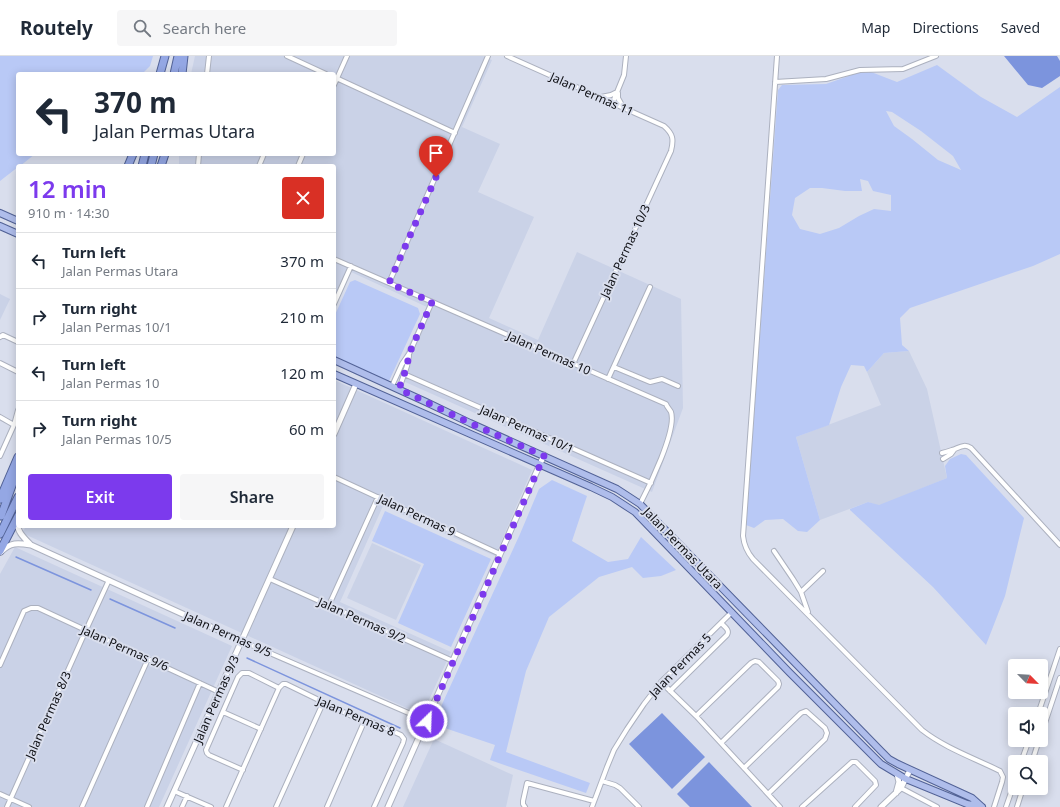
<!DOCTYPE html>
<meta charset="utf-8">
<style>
:root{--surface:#fff;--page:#f6f6f7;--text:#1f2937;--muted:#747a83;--line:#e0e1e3;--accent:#7c3aed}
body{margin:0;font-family:"Noto Sans",sans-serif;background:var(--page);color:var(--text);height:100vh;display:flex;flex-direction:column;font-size:15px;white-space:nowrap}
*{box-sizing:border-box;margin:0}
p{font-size:13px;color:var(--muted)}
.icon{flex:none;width:22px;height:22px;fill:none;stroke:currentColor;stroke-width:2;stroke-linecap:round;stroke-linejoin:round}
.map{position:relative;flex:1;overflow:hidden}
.sheet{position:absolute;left:16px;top:108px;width:320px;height:364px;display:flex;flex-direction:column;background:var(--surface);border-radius:4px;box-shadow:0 2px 10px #0003}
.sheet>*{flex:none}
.guide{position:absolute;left:16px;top:16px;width:320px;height:84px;border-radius:4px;box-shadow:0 2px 10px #0003;background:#fff;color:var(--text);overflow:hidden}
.needle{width:26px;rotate:114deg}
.buttons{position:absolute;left:1008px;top:603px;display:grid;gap:8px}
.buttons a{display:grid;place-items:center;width:40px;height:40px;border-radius:4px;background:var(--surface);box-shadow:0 2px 10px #0003;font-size:20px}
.pin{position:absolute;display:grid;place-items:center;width:34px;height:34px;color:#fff;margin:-41px -17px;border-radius:50% 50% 50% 0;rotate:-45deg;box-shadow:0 0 4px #0007}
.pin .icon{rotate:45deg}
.me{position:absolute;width:44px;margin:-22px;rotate:24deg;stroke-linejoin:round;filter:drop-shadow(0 0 3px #0008)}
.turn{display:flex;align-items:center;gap:14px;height:84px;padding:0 12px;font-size:18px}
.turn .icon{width:52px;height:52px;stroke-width:2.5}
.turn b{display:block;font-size:28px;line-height:34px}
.round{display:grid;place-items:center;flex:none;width:42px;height:42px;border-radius:4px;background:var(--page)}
.head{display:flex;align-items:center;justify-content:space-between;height:68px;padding:0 12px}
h1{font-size:24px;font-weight:600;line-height:30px;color:var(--accent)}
.button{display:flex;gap:8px;margin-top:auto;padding:8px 12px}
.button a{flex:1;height:46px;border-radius:4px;background:var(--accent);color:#fff;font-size:16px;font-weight:600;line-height:46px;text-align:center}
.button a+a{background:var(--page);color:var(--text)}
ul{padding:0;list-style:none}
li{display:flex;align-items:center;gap:12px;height:56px;padding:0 12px;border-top:1px solid var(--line)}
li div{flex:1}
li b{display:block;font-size:15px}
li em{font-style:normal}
header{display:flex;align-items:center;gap:24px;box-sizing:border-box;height:56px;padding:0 20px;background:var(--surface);border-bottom:1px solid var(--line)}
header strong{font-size:19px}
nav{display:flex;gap:22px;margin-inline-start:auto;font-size:14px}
.search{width:280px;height:36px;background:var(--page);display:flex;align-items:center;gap:10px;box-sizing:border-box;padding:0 14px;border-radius:4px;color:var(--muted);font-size:15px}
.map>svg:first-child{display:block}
.built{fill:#cad2e7}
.green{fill:#b9c9f6;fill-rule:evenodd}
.water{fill:#7c94dd}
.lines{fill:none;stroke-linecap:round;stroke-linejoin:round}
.stream{stroke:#7c94dd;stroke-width:1.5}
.minor-casing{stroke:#acb1bf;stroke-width:6}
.tertiary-casing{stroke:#acb1bf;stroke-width:7}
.primary-casing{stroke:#526296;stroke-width:8}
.trunk-casing{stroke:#526296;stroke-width:9}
.minor{stroke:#fff;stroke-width:4}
.tertiary{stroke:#fff;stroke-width:5}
.primary{stroke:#afbdeb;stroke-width:6}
.trunk{stroke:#94a7e4;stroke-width:7}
.route{stroke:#7c3aed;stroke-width:7;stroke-dasharray:0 12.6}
.labels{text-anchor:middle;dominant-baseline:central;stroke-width:4;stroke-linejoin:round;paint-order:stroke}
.street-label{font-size:12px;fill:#0b0c11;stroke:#d9deed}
</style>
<header>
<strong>Routely</strong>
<div class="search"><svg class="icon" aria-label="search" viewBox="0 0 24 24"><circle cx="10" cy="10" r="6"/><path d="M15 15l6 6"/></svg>Search here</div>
<nav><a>Map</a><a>Directions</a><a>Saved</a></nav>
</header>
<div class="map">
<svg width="1060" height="751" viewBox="0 0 1060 751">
<rect width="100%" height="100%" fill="#d9deed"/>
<path class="built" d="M 195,0 L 483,0 L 492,4 L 462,71 L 500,88 L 478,136 L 534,161 L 489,262 L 538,284 L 577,196 L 681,243 L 683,352 L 652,436 L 394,321 L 427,251 L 349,215 L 334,248 L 334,110 L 179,110 L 179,98 L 334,98 L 334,18 L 191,18 Z
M 0,238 L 10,243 L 0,264 Z
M 909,295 L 927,333 L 947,422 L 879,450 L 868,446 L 820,464 L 796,381 L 881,349 L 867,316 L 884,297 Z
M 334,324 L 532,414 L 495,500 L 383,450 L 340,546 L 451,596 L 422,659 L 22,477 L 26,470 L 334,470 Z
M 372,487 L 421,509 L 396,564 L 347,542 Z
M 15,491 L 232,590 L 159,751 L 0,751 L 0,518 Z
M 434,683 L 513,719 L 506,751 L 403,751 Z"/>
<path class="green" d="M 0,0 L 153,0 L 150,10 L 142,18 L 18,18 L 18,98 L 35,98 L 20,110 L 18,110 L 18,111 L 0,125 Z
M 937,9 L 981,41 L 1017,61 L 1060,31 L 1060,198 L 1033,210 L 910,252 L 900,262 L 902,289 L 909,295 L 884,297 L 867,316 L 864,310 L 851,309 L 841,331 L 829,369 L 796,381 L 820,464 L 807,476 L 798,475 L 783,463 L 765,464 L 754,472 L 746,469 L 778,34 L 782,29 L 826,28 L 866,14 L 897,26 ZM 886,55 L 892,56 L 921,75 L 953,100 L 961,114 L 938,104 L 912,83 L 894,70 ZM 860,123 L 868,125 L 873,135 L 891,139 L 891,155 L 874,153 L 859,160 L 839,172 L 820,178 L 800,173 L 792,159 L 795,142 L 810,132 L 822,132 L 845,135 L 862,135 Z
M 355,224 L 418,252 L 420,258 L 389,325 L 386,326 L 334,302 L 334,261 L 350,226 Z
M 961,398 L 966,399 L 1024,462 L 1005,540 L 986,589 L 933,531 L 850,454 L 850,453 L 868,446 L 879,449 L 947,422 L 945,410 L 950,403 Z
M 552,424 L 587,440 L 572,485 L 608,506 L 628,503 L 641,481 L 676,514 L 661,520 L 643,522 L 632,511 L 599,521 L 549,561 L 526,615 L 506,696 L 590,727 L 586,737 L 490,704 L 495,689 L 433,668 L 520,478 L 539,433 Z
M 385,455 L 491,503 L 451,591 L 398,567 L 424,508 L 372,485 Z"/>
<path class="water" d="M 1004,0 L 1057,0 L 1060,5 L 1060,20 L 1042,32 L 1028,29 Z
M 662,657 L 705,701 L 672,733 L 629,688 Z
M 709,706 L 752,751 L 690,751 L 677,738 Z"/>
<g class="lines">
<path class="stream" d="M 16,501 L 91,534
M 110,543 L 175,572
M 247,602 L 400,672"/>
<g class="minor-casing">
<path id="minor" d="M 287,0 L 326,18
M 507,0 L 664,70 C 673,78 674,83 671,95 L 573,308
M 777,0 L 743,480 C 744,489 747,496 753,503 L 922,674 C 945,692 974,702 1000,715 L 1003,721 L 1002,726 L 994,751
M 207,18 L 209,0
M 334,21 L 455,77
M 775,26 L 826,23 L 860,14 L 903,13 L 936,0
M 334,29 L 347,0
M 618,37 L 618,42 L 623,51
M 601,41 L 611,39 L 617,36
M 613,46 L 624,19 L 626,0
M 198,110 L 199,98
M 259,110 L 264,98
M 298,110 L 303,98
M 334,203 L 666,348 C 667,351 670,354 671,356 C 677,374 649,431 640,448
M 389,227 L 488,0
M 334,248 L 351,210
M 0,281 L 3,279 L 18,286
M 0,307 L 18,316
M 614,311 L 650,326 L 662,323 L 678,330
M 404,318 L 651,427
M 608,323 L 650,231
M 392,330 L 402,308 L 409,298 L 432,246
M 399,333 L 407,310 L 409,300
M 0,361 L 14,369
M 942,397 C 946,396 949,395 952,394 C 959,392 964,387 971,392 L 1060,489
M 0,400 L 14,369 L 18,354
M 943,403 L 951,398 L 954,394
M 334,421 L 500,498
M 774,495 L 793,523 L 801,536 L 808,556
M 270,523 L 453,605
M 801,536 L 823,515
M 329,549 L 378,441
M 242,585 L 427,665
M 0,609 L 24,555 L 31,552 L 38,552 L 219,636
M 661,626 L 696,660 L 780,751
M 670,635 L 727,579 C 730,574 725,571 721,567
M 223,656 L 261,673
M 1038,658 L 1060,593
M 696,660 L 751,607 L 755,605 L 759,606 L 778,625 L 779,628 L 778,631 L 721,687
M 1041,679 L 1060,622
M 1021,706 L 1029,684
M 1032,706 L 1039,684
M 744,712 L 801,657 L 806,655 L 825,672 L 827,677 L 825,683 L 768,738
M 243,714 L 209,699 L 207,697 L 206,694 L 238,621 L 242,617 L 249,617 L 279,632
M 602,725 L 615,729 L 620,732 L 639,751
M 901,732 L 937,751
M 174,735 L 211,751
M 0,738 L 29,751
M 7,751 L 86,574 L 109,524
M 82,751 L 148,603
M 147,751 L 200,627
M 182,751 L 187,740
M 226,751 L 279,632 L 283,628 L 286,628 L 364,666 L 366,665 L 370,665 L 401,679 L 404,683 L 403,687 L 374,751
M 276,751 L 323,647
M 327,751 L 364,666
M 525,751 L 523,748 L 523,745 L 527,727 L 594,745
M 592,751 L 607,711 L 614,694 L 627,673 L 644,648 L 661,626 L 732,556
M 802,751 L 852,706 L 856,706 L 875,725 L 876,729 L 855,751
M 1006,751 L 1015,725
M 1017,751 L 1023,732"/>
</g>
<g class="tertiary-casing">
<path id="tertiary" d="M 334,378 L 356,328
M 16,464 C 18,476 22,480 30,488
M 1,496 C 10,486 18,487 31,489 L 242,585
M 896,737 L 899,726 L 897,718
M 167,751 L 293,470
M 388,751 L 544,399
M 881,751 L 901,732 L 910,714"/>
</g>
<g class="primary-casing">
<path id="primary" d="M 0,157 L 18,165
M 0,170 L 18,178
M 334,304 L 426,346 L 470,367 L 617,433 L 640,448 L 881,695 L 889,703 L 898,708 L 972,742 L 982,751
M 334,318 L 591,431 L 612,441 L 635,456 L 789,616 L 881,708 L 906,723 L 967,748 L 982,751"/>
</g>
<g class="trunk-casing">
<path id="trunk" d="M 160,18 L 165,0
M 174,18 L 178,0
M 182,18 L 184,0
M 128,110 L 133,98
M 142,110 L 145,98
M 151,110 L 154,98
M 161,110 L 165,98
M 0,443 L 18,401
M 1,460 L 18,413
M 0,478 L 18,441
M 0,495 L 18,460"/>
</g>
<use href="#minor" class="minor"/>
<use href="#tertiary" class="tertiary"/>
<use href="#primary" class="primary"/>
<use href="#trunk" class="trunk"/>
</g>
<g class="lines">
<path class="route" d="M 427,665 L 544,400 L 470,367 L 399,333 L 407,310 L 409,298 L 432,246 L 389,227 L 436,121"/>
</g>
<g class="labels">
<g class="street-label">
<text transform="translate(592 38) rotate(24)">Jalan Permas 11</text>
<text transform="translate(625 195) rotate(-65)">Jalan Permas 10/3</text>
<text transform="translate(549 297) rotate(24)">Jalan Permas 10</text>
<text transform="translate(527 373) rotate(24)">Jalan Permas 10/1</text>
<text transform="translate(417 459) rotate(25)">Jalan Permas 9</text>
<text transform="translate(683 492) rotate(46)">Jalan Permas Utara</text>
<text transform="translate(362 564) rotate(24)">Jalan Permas 9/2</text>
<text transform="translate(228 578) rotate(24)">Jalan Permas 9/5</text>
<text transform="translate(125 592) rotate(24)">Jalan Permas 9/6</text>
<text transform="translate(680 609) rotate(-46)">Jalan Permas 5</text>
<text transform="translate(216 643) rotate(-66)">Jalan Permas 9/3</text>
<text transform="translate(48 659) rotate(-66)">Jalan Permas 8/3</text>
<text transform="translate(356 660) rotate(23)">Jalan Permas 8</text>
</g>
</g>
</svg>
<div class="buttons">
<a><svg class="needle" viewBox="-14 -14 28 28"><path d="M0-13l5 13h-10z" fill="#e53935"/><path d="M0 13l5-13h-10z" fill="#747a83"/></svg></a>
<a><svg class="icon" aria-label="sound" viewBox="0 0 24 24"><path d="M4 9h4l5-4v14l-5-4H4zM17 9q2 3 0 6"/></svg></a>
<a><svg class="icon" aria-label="search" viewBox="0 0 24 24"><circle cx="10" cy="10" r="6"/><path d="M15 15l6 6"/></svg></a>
</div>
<div class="pin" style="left:436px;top:121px;background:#d93025"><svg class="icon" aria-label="arrive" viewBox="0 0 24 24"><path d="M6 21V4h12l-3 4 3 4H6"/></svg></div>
<svg class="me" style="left:427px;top:665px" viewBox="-20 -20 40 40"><circle r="17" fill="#7c3aed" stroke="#fff" stroke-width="3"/><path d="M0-11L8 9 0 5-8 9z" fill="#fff"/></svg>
<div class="guide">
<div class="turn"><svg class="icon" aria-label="left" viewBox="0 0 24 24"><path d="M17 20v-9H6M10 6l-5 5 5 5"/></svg><div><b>370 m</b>Jalan Permas Utara</div></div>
</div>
<section class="sheet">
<div class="head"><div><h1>12 min</h1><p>910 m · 14:30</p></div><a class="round" style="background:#d93025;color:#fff"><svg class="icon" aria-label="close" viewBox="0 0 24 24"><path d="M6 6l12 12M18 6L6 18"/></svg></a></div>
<ul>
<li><svg class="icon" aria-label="left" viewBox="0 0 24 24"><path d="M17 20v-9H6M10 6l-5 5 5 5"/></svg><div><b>Turn left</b><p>Jalan Permas Utara</p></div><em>370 m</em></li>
<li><svg class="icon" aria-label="right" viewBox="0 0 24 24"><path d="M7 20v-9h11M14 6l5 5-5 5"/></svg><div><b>Turn right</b><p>Jalan Permas 10/1</p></div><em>210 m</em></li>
<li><svg class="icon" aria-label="left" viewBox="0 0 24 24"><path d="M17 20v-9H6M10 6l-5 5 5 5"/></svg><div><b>Turn left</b><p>Jalan Permas 10</p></div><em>120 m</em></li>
<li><svg class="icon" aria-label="right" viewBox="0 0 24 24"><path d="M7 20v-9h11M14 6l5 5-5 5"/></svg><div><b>Turn right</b><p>Jalan Permas 10/5</p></div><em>60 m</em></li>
</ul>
<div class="button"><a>Exit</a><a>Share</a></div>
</section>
</div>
